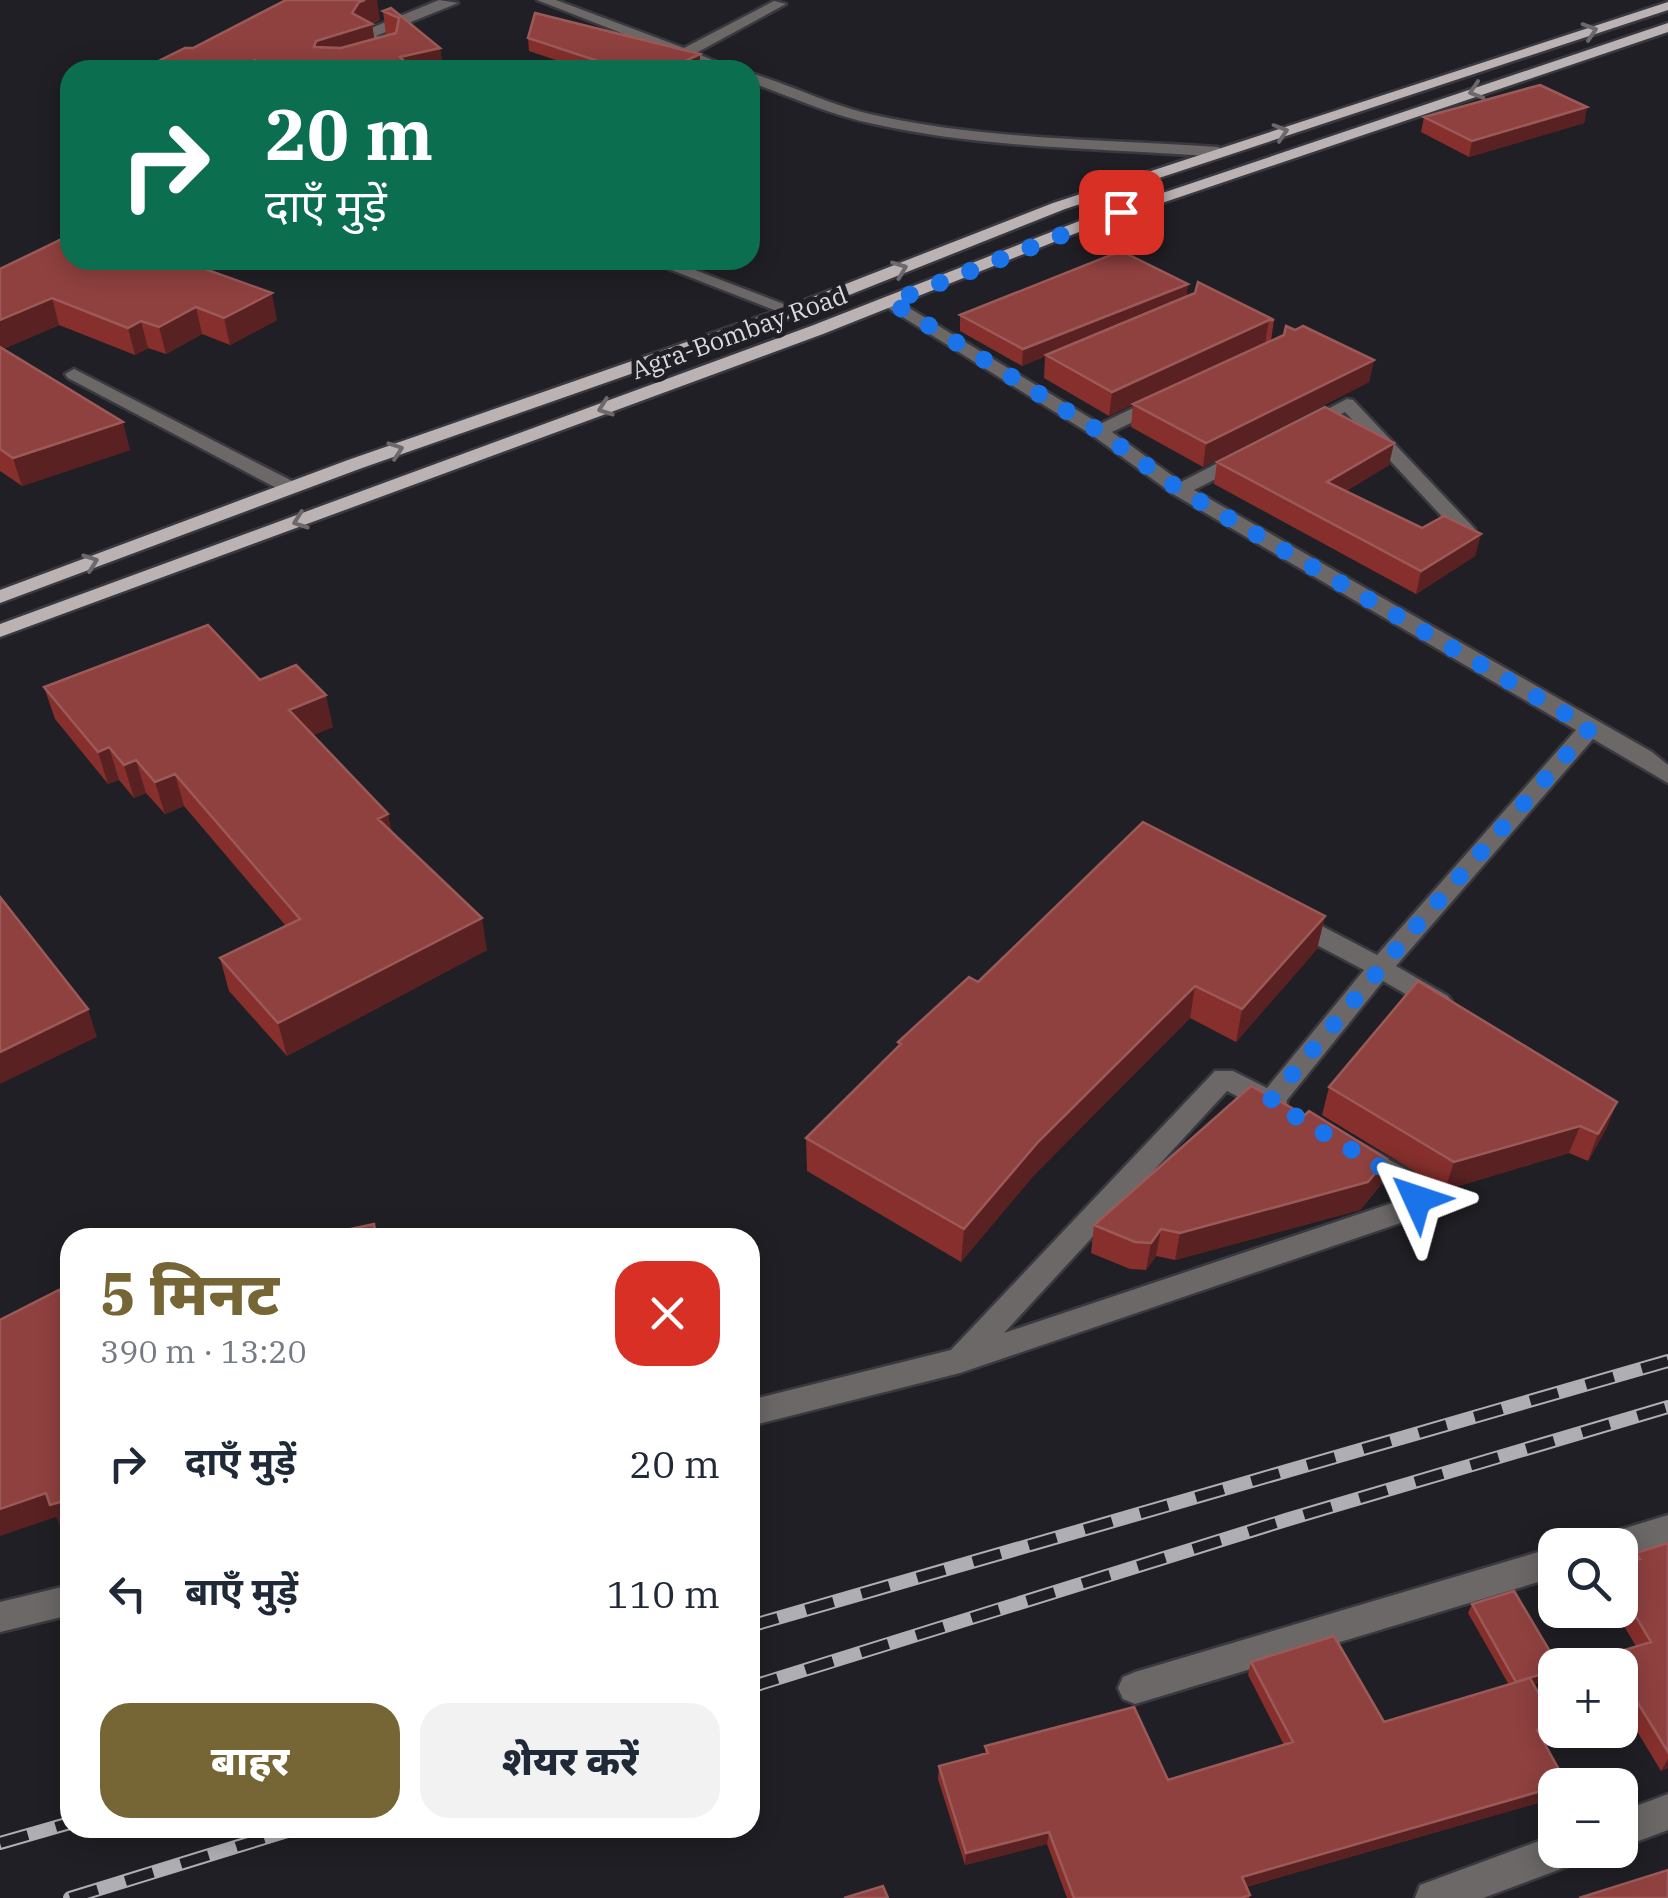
<!DOCTYPE html>
<html lang="hi">
<meta charset="utf-8">
<style>
:root{--surface:#fff;--page:#f2f2f3;--text:#1f2937;--muted:#747a83;--accent:#766636}
body{margin:0;font-family:"IBM Plex Serif","Noto Sans Devanagari",serif;background:var(--page);color:var(--text);height:100vh;display:flex;flex-direction:column;font-size:38px;white-space:nowrap}
*{box-sizing:border-box;margin:0}
p{font-size:32px;color:var(--muted)}
.icon{flex:none;width:55px;height:55px;fill:none;stroke:currentColor;stroke-width:2;stroke-linecap:round;stroke-linejoin:round}
.map{position:relative;flex:1;overflow:hidden}
.sheet{position:absolute;left:60px;top:1228px;width:700px;height:610px;display:flex;flex-direction:column;background:var(--surface);border-radius:30px;box-shadow:0 5px 25px #0003}
.sheet>*{flex:none}
.guide{position:absolute;left:60px;top:60px;width:700px;height:210px;border-radius:30px;box-shadow:0 5px 25px #0003;background:#0b6e4f;color:#fff;overflow:hidden}
.controls{position:absolute;left:1538px;top:1528px;display:grid;gap:20px}
.controls a{display:grid;place-items:center;width:100px;height:100px;border-radius:20px;background:var(--surface);box-shadow:0 5px 25px #0003;font-size:50px}
.pin{position:absolute;display:grid;place-items:center;width:85px;height:85px;color:#fff;margin:-42px;border-radius:20px;box-shadow:0 5px 15px #0006}
.me{position:absolute;width:110px;margin:-55px;rotate:312deg;stroke-linejoin:round;filter:drop-shadow(0 0 8px #0008)}
.turn{display:flex;align-items:center;gap:35px;height:210px;padding:0 40px;font-size:45px}
.turn .icon{width:130px;height:130px;stroke-width:2.5}
.turn b{display:block;font-size:70px;line-height:85px}
.round{display:grid;place-items:center;flex:none;width:105px;height:105px;border-radius:30px;background:var(--page)}
.overview{display:flex;align-items:center;justify-content:space-between;height:170px;padding:0 40px}
h1{font-size:60px;font-weight:800;line-height:75px;color:var(--accent)}
.button{display:flex;gap:20px;margin-top:auto;padding:20px 40px}
.button a{flex:1;height:115px;border-radius:30px;background:var(--accent);color:#fff;font-size:40px;font-weight:800;line-height:115px;text-align:center}
.button a+a{background:var(--page);color:var(--text)}
ul{padding:0;list-style:none}
li{display:flex;align-items:center;gap:30px;height:130px;padding:0 40px}
li div{flex:1}
li b{display:block;font-size:38px}
li em{font-style:normal}
.map>svg:first-child{display:block}
.lines{fill:none;stroke-linecap:round;stroke-linejoin:round}
.minor-casing{stroke:#39393f;stroke-width:5}
.major-casing{stroke:#39393f;stroke-width:5}
.minor{fill:#6c6868;fill-rule:evenodd}
.major{fill:#bbb2b3;fill-rule:evenodd}
.rail-casing{stroke:#aeaeb3;stroke-width:14}
.rail{stroke:#1f1f25;stroke-width:10;stroke-dasharray:29;stroke-linecap:butt}
.wall{fill:#862f2c}
.shaded-wall{fill:#592121}
.building{fill:#8f413f;stroke:#9b5a58;stroke-width:2.5}
.oneway{stroke:#6d686c}
.route{stroke:#1a73e8;stroke-width:18;stroke-dasharray:0 32.4}
.labels{text-anchor:middle;dominant-baseline:central;stroke-width:10;stroke-linejoin:round;paint-order:stroke}
.far-street-label{font-size:25px;fill:#dbdbdf;stroke:#1f1f25}
</style>
<div class="map">
<svg width="1668" height="1898" viewBox="0 0 1668 1898">
<rect width="100%" height="100%" fill="#1f1f25"/>
<g class="lines">
<g class="minor-casing">
<path id="minor" d="M 439,0 L 458,3 L 376,36 L 396,44 L 396,50 L 386,50 L 360,37 L 364,31 Z
M 537,0 L 556,0 L 684,48 L 774,1 L 786,4 L 696,53 L 736,70 L 716,70 Z
M 750,73 C 792,85 831,106 874,115 C 986,140 1103,139 1218,147 L 1226,152 L 1218,157 C 1103,148 986,149 874,124 C 831,115 791,97 750,82 Z
M 646,260 L 669,260 L 802,311 L 787,315 Z
M 891,297 L 1100,424 L 1156,397 L 1168,397 L 1168,405 L 1112,432 L 1181,482 L 1239,452 L 1253,452 L 1253,460 L 1194,490 L 1652,752 L 1668,765 L 1668,783 L 1593,739 L 1396,966 L 1448,996 L 1452,1002 L 1448,1008 L 1430,1008 L 1383,981 L 1287,1100 L 1286,1111 L 1266,1111 L 1227,1091 L 1004,1333 L 1398,1201 L 1402,1193 L 1347,1160 L 1343,1153 L 1347,1146 L 1357,1142 L 1424,1179 L 1431,1199 L 1418,1217 L 960,1373 L 750,1426 L 750,1400 L 951,1350 L 1215,1071 L 1233,1071 L 1267,1088 L 1364,970 L 1281,926 L 1278,920 L 1281,914 L 1299,914 L 1377,955 L 1576,730 L 1173,494 L 1092,435 L 885,306 L 882,302 Z
M 74,369 L 298,484 L 301,488 L 298,492 L 284,492 L 68,378 L 65,374 Z
M 1347,399 L 1353,400 L 1475,529 L 1475,537 L 1461,537 L 1345,412 L 1304,432 L 1295,426 Z
M 1668,1515 L 1668,1543 L 1620,1558 L 1620,1545 L 1598,1545 L 1603,1535 Z
M 1555,1547 L 1555,1577 L 1135,1704 L 1123,1699 L 1118,1688 L 1123,1677 L 1135,1672 Z
M 70,1585 L 70,1615 L 0,1632 L 0,1602 Z
M 1668,1794 L 1668,1830 L 1620,1848 L 1620,1812 Z
M 1555,1835 L 1555,1850 L 1582,1850 L 1577,1863 L 1483,1898 L 1415,1898 L 1420,1885 Z"/>
</g>
<g class="major-casing">
<path id="major" d="M 1668,2 L 1668,10 L 1065,209 L 799,315 L 362,468 L 0,603 L 0,590 L 348,460 L 787,307 L 1053,203 Z
M 1668,23 L 1668,32 L 1094,226 L 823,334 L 0,637 L 0,624 L 811,326 L 1082,220 Z"/>
</g>
<use href="#minor" class="minor"/>
<use href="#major" class="major"/>
<g class="rail-casing">
<path id="rail" d="M 750,1626 L 1668,1361
M 750,1687 L 1286,1520 L 1668,1407
M 0,1843 L 70,1823
M 70,1898 L 297,1828"/>
</g>
<use href="#rail" class="rail"/>
</g>
<path class="wall" d="M 391,8 L 440,48 L 443,70 L 140,70 L 193,48 L 380,20 L 372,24 L 374,39 L 386,36 L 383,11 Z
M 528,38 L 700,68 L 696,70 L 585,70 L 529,51 Z
M 1587,107 L 1584,123 L 1469,157 L 1421,132 L 1424,117 Z
M 0,269 L 277,320 L 230,345 L 202,334 L 166,354 L 148,348 L 135,355 L 59,325 L 3,349 L 130,450 L 22,486 L 0,471 Z
M 1188,284 L 1186,297 L 1274,320 L 1271,341 L 1374,360 L 1369,382 L 1203,467 L 1131,427 L 1133,404 L 1109,416 L 1044,378 L 1045,356 L 1022,366 L 960,331 L 960,315 Z
M 1217,462 L 1389,465 L 1346,491 L 1422,528 L 1481,534 L 1475,556 L 1416,594 L 1214,484 Z
M 260,680 L 333,727 L 313,735 L 487,950 L 287,1056 L 229,991 L 220,958 L 286,926 L 184,806 L 165,814 L 146,793 L 134,798 L 119,780 L 108,784 L 55,719 L 44,687 Z
M 1325,916 L 1317,949 L 1236,1042 L 1190,1018 L 1034,1175 L 961,1262 L 807,1171 L 806,1138 L 898,1047 L 898,1042 L 978,982 Z
M 1329,1087 L 1617,1102 L 1606,1129 L 1588,1161 L 1569,1153 L 1445,1190 L 1322,1115 Z
M 1387,1159 L 1380,1186 L 1360,1210 L 1175,1260 L 1156,1256 L 1146,1270 L 1130,1269 L 1091,1253 L 1094,1225 Z
M 1668,1543 L 1668,1768 L 1661,1771 L 1620,1703 L 1620,1665 L 1603,1665 L 1608,1655 L 1636,1646 L 1614,1610 L 1620,1610 L 1620,1564 L 1631,1562 L 1636,1553 Z
M 1472,1604 L 1555,1678 L 1533,1684 L 1549,1737 L 1542,1739 L 1567,1784 L 1555,1785 L 1555,1798 L 1246,1887 L 1250,1895 L 1249,1898 L 1067,1898 L 1047,1844 L 965,1865 L 938,1779 L 939,1766 L 985,1754 L 985,1746 L 1168,1780 L 1284,1745 L 1248,1675 L 1251,1662 L 1384,1722 L 1509,1685 L 1468,1613 Z"/>
<path class="shaded-wall" d="M 365,0 L 377,0 L 380,20 L 370,24 L 372,24 L 376,49 L 314,47 L 316,41 L 352,13 L 359,2 Z
M 440,48 L 443,70 L 373,70 L 400,57 Z
M 700,54 L 700,68 L 696,70 L 666,70 Z
M 255,60 L 257,70 L 234,70 Z
M 1587,107 L 1584,123 L 1469,157 L 1472,141 Z
M 1188,284 L 1186,300 L 1022,366 L 1023,349 Z
M 272,293 L 277,320 L 230,345 L 224,318 Z
M 52,298 L 59,325 L 0,350 L 0,320 Z
M 196,307 L 202,334 L 166,354 L 159,327 Z
M 1269,320 L 1265,343 L 1109,416 L 1112,392 Z
M 141,321 L 148,348 L 135,355 L 128,328 Z
M 1374,360 L 1369,382 L 1203,467 L 1206,443 Z
M 123,422 L 130,450 L 22,486 L 13,458 Z
M 1394,443 L 1389,465 L 1323,504 L 1327,482 Z
M 1481,534 L 1475,556 L 1416,594 L 1421,571 Z
M 326,695 L 333,727 L 297,742 L 289,710 Z
M 109,747 L 119,780 L 108,784 L 98,752 Z
M 136,760 L 146,793 L 134,798 L 124,765 Z
M 175,774 L 184,806 L 165,814 L 155,782 Z
M 388,814 L 395,846 L 378,819 Z
M 1325,916 L 1317,949 L 1236,1042 L 1242,1009 Z
M 482,918 L 487,950 L 287,1056 L 278,1023 Z
M 1195,986 L 1190,1018 L 1034,1175 L 961,1262 L 964,1229 L 1038,1142 Z
M 88,1009 L 97,1037 L 0,1084 L 0,1052 Z
M 1617,1102 L 1606,1129 L 1588,1161 L 1598,1134 Z
M 1580,1126 L 1569,1153 L 1445,1190 L 1454,1162 Z
M 1387,1159 L 1380,1186 L 1360,1210 L 1175,1260 L 1180,1233 Z
M 1161,1229 L 1156,1256 L 1146,1270 L 1151,1243 Z
M 46,1493 L 70,1499 L 70,1526 L 61,1528 L 56,1517 L 0,1536 L 0,1509 Z
M 1555,1670 L 1555,1678 L 1512,1691 L 1516,1682 Z
M 1555,1724 L 1549,1737 L 1531,1742 L 1537,1730 Z
M 1668,1759 L 1668,1768 L 1661,1771 Z
M 1555,1787 L 1555,1798 L 1238,1889 L 1242,1877 Z
M 1049,1832 L 1047,1844 L 965,1865 L 966,1853 Z"/>
<path class="building" d="M 286,0 L 365,0 L 359,2 L 352,13 L 372,24 L 316,41 L 314,47 L 341,48 L 396,33 L 399,18 L 383,11 L 391,8 L 440,48 L 400,57 L 406,63 L 373,70 L 265,70 L 255,60 L 234,70 L 140,70 L 185,48 L 193,48 Z
M 535,13 L 700,54 L 666,70 L 625,70 L 528,38 Z
M 1540,85 L 1587,107 L 1472,141 L 1424,117 Z
M 70,235 L 70,260 L 180,260 L 272,293 L 224,318 L 196,307 L 159,327 L 141,321 L 128,328 L 52,298 L 0,320 L 0,269 Z
M 1121,251 L 1188,284 L 1023,349 L 960,315 Z
M 1198,282 L 1274,320 L 1269,320 L 1112,392 L 1046,355 L 1195,293 Z
M 1286,326 L 1295,330 L 1303,326 L 1374,360 L 1206,443 L 1133,404 L 1284,335 Z
M 0,347 L 123,422 L 13,458 L 0,449 Z
M 1325,407 L 1394,443 L 1327,482 L 1422,528 L 1444,516 L 1481,534 L 1421,571 L 1217,462 Z
M 208,625 L 260,680 L 296,665 L 326,695 L 289,710 L 388,814 L 378,819 L 482,918 L 278,1023 L 220,958 L 300,919 L 175,774 L 155,782 L 136,760 L 124,765 L 109,747 L 98,752 L 44,687 Z
M 1143,822 L 1325,916 L 1242,1009 L 1195,986 L 1038,1142 L 964,1229 L 806,1138 L 901,1044 L 898,1042 L 969,977 L 978,982 Z
M 0,897 L 88,1009 L 0,1052 Z
M 1418,981 L 1617,1102 L 1598,1134 L 1580,1126 L 1454,1162 L 1329,1087 Z
M 1251,1086 L 1305,1115 L 1309,1111 L 1387,1159 L 1368,1182 L 1180,1233 L 1161,1229 L 1151,1243 L 1135,1242 L 1094,1225 Z
M 374,1224 L 376,1238 L 308,1238 Z
M 59,1290 L 70,1309 L 70,1499 L 50,1505 L 46,1493 L 0,1509 L 0,1320 Z
M 1668,1543 L 1668,1752 L 1620,1674 L 1620,1665 L 1614,1665 L 1608,1655 L 1651,1642 L 1620,1590 L 1620,1564 L 1640,1559 L 1636,1553 Z
M 1514,1591 L 1558,1665 L 1555,1665 L 1555,1670 L 1516,1682 L 1472,1604 Z
M 1334,1636 L 1384,1722 L 1530,1678 L 1555,1723 L 1555,1724 L 1537,1730 L 1567,1784 L 1555,1785 L 1555,1787 L 1242,1877 L 1250,1895 L 1241,1898 L 1074,1898 L 1049,1832 L 966,1853 L 939,1766 L 988,1753 L 985,1746 L 1134,1707 L 1168,1780 L 1293,1742 L 1251,1662 Z
M 1668,1870 L 1668,1898 L 1579,1898 Z
M 883,1886 L 888,1898 L 844,1898 Z"/>
<defs><path id="oneway-chevron" d="M-2-3.5L2.5 0L-2 3.5" fill="none" stroke-width="1.6" stroke-linecap="round" stroke-linejoin="round" transform="scale(2.5)"/></defs>
<g class="oneway">
<use href="#oneway-chevron" transform="translate(1590 31) rotate(-18)"/>
<use href="#oneway-chevron" transform="translate(1476 91) rotate(162)"/>
<use href="#oneway-chevron" transform="translate(1281 132) rotate(-18)"/>
<use href="#oneway-chevron" transform="translate(900 269) rotate(-21)"/>
<use href="#oneway-chevron" transform="translate(605 408) rotate(160)"/>
<use href="#oneway-chevron" transform="translate(396 450) rotate(-19)"/>
<use href="#oneway-chevron" transform="translate(300 521) rotate(160)"/>
<use href="#oneway-chevron" transform="translate(91 562) rotate(-20)"/>
</g>
<g class="lines">
<path class="route" d="M 1121,212 L 891,302 L 1099,431 L 1180,490 L 1590,728 L 1405,939 L 1270,1101 L 1414,1187 L 1417,1199"/>
</g>
<g class="labels">
<g class="far-street-label">
<text transform="translate(739 332) rotate(-20)">Agra-Bombay Road</text>
</g>
</g>
</svg>
<div class="controls">
<a><svg class="icon" aria-label="search" viewBox="0 0 24 24"><circle cx="10" cy="10" r="6"/><path d="M15 15l6 6"/></svg></a>
<a>+</a>
<a>−</a>
</div>
<div class="pin" style="left:1121px;top:212px;background:#d93025"><svg class="icon" aria-label="arrive" viewBox="0 0 24 24"><path d="M6 21V4h12l-3 4 3 4H6"/></svg></div>
<svg class="me" style="left:1417px;top:1199px" viewBox="-20 -20 40 40"><path d="M0-17L14 15 0 8-14 15z" fill="#1a73e8" stroke="#fff" stroke-width="4"/></svg>
<div class="guide">
<div class="turn"><svg class="icon" aria-label="right" viewBox="0 0 24 24"><path d="M7 20v-9h11M14 6l5 5-5 5"/></svg><div><b>20 m</b>दाएँ मुड़ें</div></div>
</div>
<section class="sheet">
<div class="overview"><div><h1>5 मिनट</h1><p>390 m · 13:20</p></div><a class="round" style="background:#d93025;color:#fff"><svg class="icon" aria-label="close" viewBox="0 0 24 24"><path d="M6 6l12 12M18 6L6 18"/></svg></a></div>
<ul>
<li><svg class="icon" aria-label="right" viewBox="0 0 24 24"><path d="M7 20v-9h11M14 6l5 5-5 5"/></svg><div><b>दाएँ मुड़ें</b></div><em>20 m</em></li>
<li><svg class="icon" aria-label="left" viewBox="0 0 24 24"><path d="M17 20v-9H6M10 6l-5 5 5 5"/></svg><div><b>बाएँ मुड़ें</b></div><em>110 m</em></li>
</ul>
<div class="button"><a>बाहर</a><a>शेयर करें</a></div>
</section>
</div>
